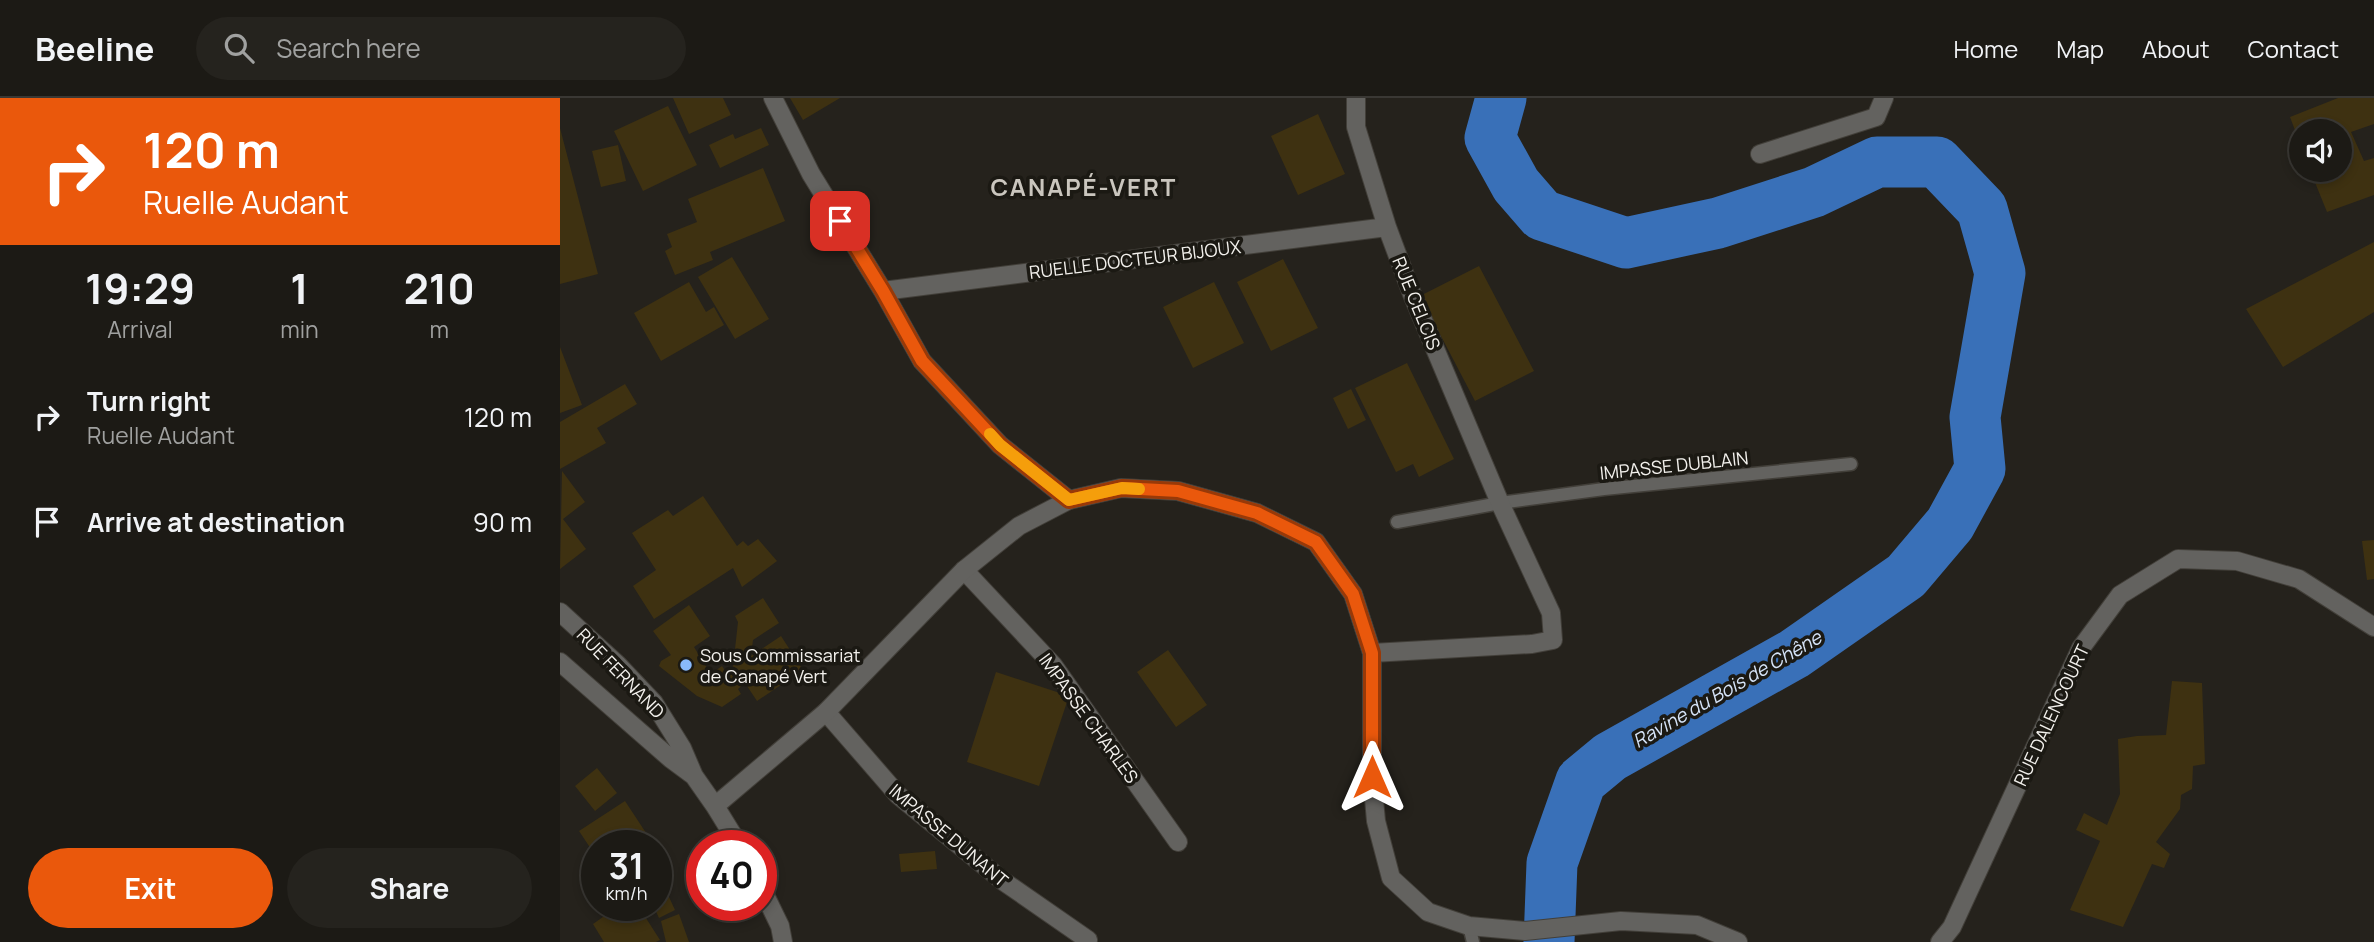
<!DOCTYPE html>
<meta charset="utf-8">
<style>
:root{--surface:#1c1a15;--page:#25231e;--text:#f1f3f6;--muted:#a0a1a0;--line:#3a3834;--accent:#ea580c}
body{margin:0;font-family:Manrope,sans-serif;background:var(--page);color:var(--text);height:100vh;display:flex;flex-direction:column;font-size:26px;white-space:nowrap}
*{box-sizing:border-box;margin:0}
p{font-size:23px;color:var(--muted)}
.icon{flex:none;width:38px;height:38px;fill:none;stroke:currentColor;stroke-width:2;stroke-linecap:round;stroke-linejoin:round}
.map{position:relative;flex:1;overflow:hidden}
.panel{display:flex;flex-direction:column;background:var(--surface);width:560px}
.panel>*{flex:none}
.banner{background:#ea580c;color:#fff;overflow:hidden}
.tools{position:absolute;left:1729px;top:21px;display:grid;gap:14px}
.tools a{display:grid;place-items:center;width:63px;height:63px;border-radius:50%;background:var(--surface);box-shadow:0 4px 10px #0003,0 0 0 2px var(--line);font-size:35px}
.speed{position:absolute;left:21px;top:732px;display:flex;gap:14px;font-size:35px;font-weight:700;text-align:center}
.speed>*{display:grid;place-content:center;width:91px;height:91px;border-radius:50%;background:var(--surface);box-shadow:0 4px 10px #0003,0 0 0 2px var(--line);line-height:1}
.speed small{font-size:18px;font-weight:400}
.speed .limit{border:10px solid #d22;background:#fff;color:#111}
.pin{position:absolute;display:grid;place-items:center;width:60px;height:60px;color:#fff;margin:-30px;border-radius:14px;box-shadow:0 4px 10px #0006}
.me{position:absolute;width:77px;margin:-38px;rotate:0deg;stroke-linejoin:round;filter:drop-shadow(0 0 5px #0008)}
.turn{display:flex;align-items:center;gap:24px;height:147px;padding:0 28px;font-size:32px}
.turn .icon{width:91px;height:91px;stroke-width:2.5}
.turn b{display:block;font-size:49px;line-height:60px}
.eta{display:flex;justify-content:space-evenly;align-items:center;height:119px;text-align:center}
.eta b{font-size:42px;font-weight:700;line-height:49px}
.primary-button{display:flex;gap:14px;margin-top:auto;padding:14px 28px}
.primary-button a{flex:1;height:80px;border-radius:42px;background:var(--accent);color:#fff;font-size:28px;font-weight:700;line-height:80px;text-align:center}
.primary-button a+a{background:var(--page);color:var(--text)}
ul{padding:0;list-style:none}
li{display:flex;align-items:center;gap:21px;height:105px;padding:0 28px}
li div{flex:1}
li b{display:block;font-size:26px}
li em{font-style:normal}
header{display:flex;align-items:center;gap:42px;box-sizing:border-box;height:98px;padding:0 35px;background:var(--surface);border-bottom:2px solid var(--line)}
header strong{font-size:33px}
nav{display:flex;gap:38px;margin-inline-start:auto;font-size:24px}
.search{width:490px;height:63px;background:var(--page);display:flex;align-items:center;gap:18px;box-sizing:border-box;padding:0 24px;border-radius:38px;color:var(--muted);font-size:26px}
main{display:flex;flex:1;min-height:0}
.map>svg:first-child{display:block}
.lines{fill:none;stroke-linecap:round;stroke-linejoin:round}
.river{stroke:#3970b8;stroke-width:51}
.building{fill:#3e3111}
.service-casing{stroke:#423f39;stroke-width:15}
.minor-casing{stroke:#423f39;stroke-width:20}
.tertiary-casing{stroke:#423f39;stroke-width:20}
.service{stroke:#63625f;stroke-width:12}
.minor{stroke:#63625f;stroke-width:18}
.tertiary{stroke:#63625f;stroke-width:18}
.route-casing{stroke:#983908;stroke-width:18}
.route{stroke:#ea580c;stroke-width:12}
.slow{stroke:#f59e0b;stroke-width:12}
.poi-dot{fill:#89bafc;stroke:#1b1913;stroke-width:2.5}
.labels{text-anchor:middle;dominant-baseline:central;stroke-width:7;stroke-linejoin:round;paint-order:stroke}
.street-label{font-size:18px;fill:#f3f1ed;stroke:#1b1913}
.poi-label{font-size:18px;fill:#f3f1ed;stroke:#1b1913;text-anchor:start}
.water-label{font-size:19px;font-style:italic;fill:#d6e4f8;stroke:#1b1913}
.district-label{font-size:24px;font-weight:bold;letter-spacing:2px;fill:#cac6be;stroke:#1b1913}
</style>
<header>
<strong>Beeline</strong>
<div class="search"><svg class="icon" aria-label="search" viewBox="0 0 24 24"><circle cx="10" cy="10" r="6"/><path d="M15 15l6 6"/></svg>Search here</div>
<nav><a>Home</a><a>Map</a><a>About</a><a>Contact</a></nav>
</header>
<main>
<section class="panel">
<div class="banner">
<div class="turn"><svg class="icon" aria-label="right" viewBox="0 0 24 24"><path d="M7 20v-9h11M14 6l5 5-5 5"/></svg><div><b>120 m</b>Ruelle Audant</div></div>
</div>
<div class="eta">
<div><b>19:29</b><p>Arrival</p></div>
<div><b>1</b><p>min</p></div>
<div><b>210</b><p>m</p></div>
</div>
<ul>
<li><svg class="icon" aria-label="right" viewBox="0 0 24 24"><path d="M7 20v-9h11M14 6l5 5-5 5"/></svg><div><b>Turn right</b><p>Ruelle Audant</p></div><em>120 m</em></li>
<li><svg class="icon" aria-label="arrive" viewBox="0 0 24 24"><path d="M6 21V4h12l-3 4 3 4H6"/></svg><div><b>Arrive at destination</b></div><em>90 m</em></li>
</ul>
<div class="primary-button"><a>Exit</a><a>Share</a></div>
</section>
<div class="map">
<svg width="1814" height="844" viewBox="0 0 1814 844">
<rect width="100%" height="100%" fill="#25221c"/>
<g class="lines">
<path class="river" d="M 941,0 L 930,40 L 956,87 L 982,117 L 1066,145 L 1158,125 L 1254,94 L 1317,64 L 1377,64 L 1422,111 L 1440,175 L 1415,319 L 1420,371 L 1390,426 L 1346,478 L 1234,556 L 1050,659 L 1021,683 L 992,765 L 989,844"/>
</g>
<path class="building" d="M 113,0 L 163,0 L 171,17 L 129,36 Z
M 230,0 L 280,0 L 243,22 Z
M 1778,0 L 1814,0 L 1814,26 L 1791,34 L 1804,63 L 1814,60 L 1814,97 L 1767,114 L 1750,72 L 1780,72 L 1780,33 L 1741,33 L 1741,48 L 1730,19 Z
M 108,8 L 137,67 L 83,93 L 54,33 Z
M 758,16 L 785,76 L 738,97 L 711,38 Z
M 0,30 L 38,176 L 0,186 Z
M 201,30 L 209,47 L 160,70 L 149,47 L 173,36 L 175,41 Z
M 58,47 L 66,83 L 41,89 L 32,53 Z
M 203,70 L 225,123 L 150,154 L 153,162 L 115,177 L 105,153 L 112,149 L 107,136 L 137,124 L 128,101 Z
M 1814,144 L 1814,214 L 1723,269 L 1686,211 Z
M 172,159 L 209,221 L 175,241 L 138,179 Z
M 723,161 L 758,230 L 711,253 L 677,184 Z
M 919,168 L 974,273 L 915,303 L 860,198 Z
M 129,184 L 146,214 L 154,209 L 164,227 L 101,263 L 74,215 Z
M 654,184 L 684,245 L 633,270 L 603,209 Z
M 0,249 L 22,307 L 0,315 Z
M 847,265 L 894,361 L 859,379 L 853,366 L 836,374 L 795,290 Z
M 65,286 L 77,306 L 37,330 L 46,345 L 0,371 L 0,324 Z
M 791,291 L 806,322 L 788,331 L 773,300 Z
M 2,373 L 25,404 L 3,421 L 26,451 L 0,471 Z
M 143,398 L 177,448 L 183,443 L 188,448 L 198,441 L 217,463 L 182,489 L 173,470 L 94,521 L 73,488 L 96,472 L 72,435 L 108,412 L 113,418 Z
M 1814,442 L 1814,481 L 1807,482 L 1802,443 Z
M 203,500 L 219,525 L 193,542 L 191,558 L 221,538 L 243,572 L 197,603 L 185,585 L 178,591 L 181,596 L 162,609 L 137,598 L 99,568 L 101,563 L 111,557 L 93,533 L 129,507 L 150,538 L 134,549 L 149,573 L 155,573 L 162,568 L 166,574 L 173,569 L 178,524 L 175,518 Z
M 608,552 L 647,607 L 616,629 L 577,574 Z
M 436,574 L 509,598 L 479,688 L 407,664 Z
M 1612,583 L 1642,585 L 1645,666 L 1633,668 L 1632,691 L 1621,697 L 1620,711 L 1596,744 L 1610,756 L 1604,770 L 1592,766 L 1563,829 L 1510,812 L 1540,743 L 1516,732 L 1524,715 L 1547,727 L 1560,696 L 1558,641 L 1577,638 L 1606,637 Z
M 37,670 L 57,695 L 35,713 L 15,688 Z
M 65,703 L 94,747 L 37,747 L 37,760 L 19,733 Z
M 375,753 L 377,771 L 341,774 L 339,756 Z
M 103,786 L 115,812 L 99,820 L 93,807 L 96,807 L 96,789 Z
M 60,807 L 81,807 L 82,809 L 67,818 L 72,825 L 84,817 L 100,842 L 96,844 L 44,844 L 33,826 Z
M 119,816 L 129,844 L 106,844 L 101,823 Z"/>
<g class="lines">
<g class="service-casing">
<path id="service" d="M 837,424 L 940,405 L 1044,391 L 1291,366
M 909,828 L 913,844"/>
</g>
<g class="minor-casing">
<path id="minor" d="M 213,0 L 251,76 L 323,193 L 362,263 L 440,347 L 509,402
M 796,0 L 796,29 L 827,129 L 852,196 L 940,405 L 991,515 L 993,542 L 972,546 L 812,555
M 1200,56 L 1316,19 L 1324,0
M 323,193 L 827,129
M 404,472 L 493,567 L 618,744
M 266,614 L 338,697 L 443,783 L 528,842"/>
</g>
<g class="tertiary-casing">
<path id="tertiary" d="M 0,514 L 58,567 L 94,605 L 122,650 L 134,678 L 155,708 L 179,747
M 0,564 L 111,661 L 134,678
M 155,708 L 266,614 L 404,472 L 459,428 L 509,402 L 561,390 L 618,393 L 697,415 L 756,444 L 793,496 L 812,555 L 812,679 L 816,723 L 831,780 L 868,814 L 909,828 L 965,833 L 1061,823 L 1137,827 L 1178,844
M 201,789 L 220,828 L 223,844
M 1380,844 L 1392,829 L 1521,550 L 1560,497 L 1618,461 L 1677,463 L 1739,481 L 1814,529"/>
</g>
<use href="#service" class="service"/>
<use href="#minor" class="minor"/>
<use href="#tertiary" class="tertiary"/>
</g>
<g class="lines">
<g class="route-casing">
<path id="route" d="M 280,123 L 323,193 L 362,263 L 440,347 L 509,402 L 562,390 L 618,393 L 697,415 L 756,444 L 793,496 L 812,555 L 812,679"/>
</g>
<use href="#route" class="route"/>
<path class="slow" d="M 430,336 L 440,347 L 509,402 L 562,390 L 579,391"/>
</g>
<circle class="poi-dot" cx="126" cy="567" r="7"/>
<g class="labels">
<g class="street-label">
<text transform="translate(575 161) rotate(-7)">RUELLE DOCTEUR BIJOUX</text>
<text transform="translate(857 205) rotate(68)">RUE CELCIS</text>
<text transform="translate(1114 367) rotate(-6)">IMPASSE DUBLAIN</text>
<text transform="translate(61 575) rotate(46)">RUE FERNAND</text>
<text transform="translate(1491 617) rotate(-65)">RUE DALENCOURT</text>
<text transform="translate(529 620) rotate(54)">IMPASSE CHARLES</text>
<text transform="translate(389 737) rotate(40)">IMPASSE DUNANT</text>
</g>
<g class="poi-label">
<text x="140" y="557">Sous Commissariat<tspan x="140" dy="21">de Canapé Vert</tspan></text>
</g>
<g class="water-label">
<text transform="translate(1167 591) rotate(-30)">Ravine du Bois de Chêne</text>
</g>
<g class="district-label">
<text x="524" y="88">CANAPÉ-VERT</text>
</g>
</g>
</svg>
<div class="tools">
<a><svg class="icon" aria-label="sound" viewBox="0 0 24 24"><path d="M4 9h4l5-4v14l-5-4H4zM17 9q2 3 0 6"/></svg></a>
</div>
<div class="speed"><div>31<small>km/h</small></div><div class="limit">40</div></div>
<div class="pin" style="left:280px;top:123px;background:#d93025"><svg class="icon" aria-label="arrive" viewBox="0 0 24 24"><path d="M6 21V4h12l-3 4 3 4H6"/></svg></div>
<svg class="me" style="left:812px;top:679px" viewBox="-20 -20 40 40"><path d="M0-17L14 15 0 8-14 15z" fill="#ea580c" stroke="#fff" stroke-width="4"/></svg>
</div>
</main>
